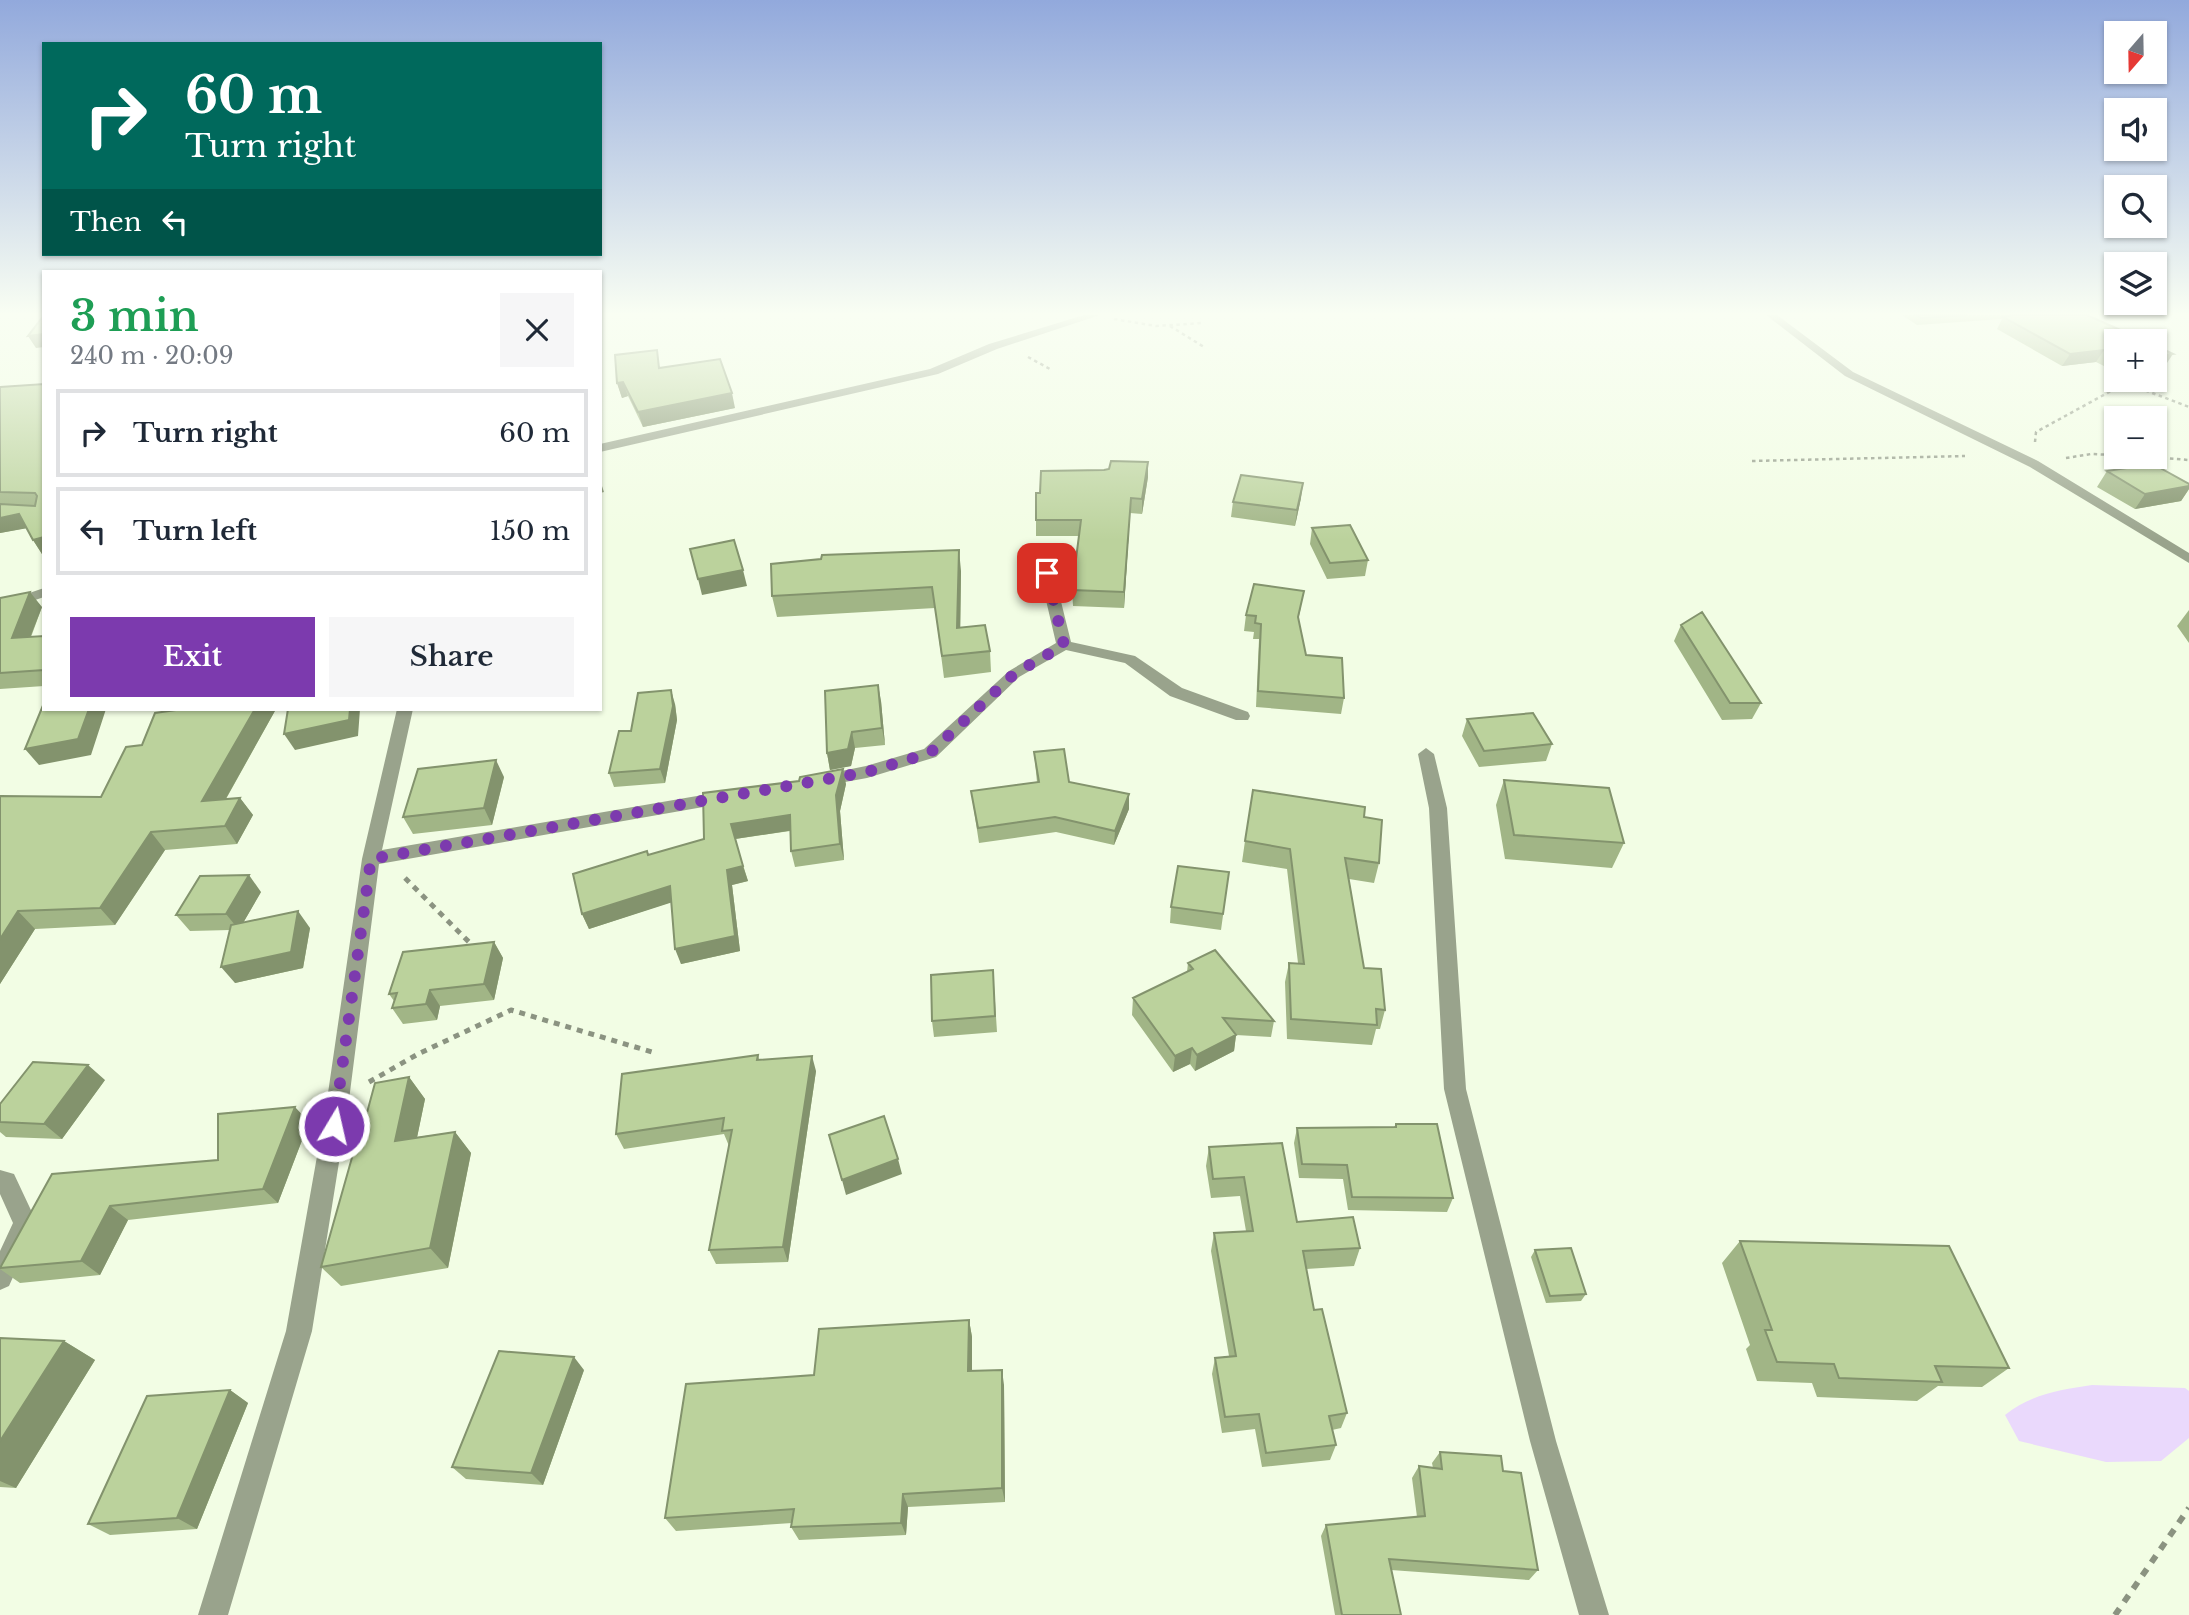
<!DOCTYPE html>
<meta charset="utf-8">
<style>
:root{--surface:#fff;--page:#f6f6f7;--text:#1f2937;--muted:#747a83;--line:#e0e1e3;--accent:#7c3aae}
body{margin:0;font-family:"Libre Baskerville",serif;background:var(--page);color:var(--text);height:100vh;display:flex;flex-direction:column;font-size:26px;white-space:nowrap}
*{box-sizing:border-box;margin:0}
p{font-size:23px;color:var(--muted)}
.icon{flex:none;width:38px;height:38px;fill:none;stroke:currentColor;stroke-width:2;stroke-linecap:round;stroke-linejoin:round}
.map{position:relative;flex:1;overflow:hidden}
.sheet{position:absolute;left:42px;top:270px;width:560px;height:441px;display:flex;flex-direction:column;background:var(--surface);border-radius:0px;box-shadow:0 2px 5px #0004}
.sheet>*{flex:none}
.top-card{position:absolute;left:42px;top:42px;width:560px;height:214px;border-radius:0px;box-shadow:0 2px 5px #0004;background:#00695c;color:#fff;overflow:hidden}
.needle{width:46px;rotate:200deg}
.buttons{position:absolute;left:2104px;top:21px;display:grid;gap:14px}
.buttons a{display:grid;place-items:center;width:63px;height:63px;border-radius:0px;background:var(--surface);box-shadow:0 2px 5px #0004;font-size:35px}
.pin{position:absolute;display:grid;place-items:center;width:60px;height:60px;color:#fff;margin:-30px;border-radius:14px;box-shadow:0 4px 10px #0006}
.me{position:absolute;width:77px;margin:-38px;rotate:9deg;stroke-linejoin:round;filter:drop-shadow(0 0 5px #0008)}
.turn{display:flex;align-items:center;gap:24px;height:147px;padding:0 28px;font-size:32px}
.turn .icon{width:91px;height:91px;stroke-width:2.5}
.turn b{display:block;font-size:49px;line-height:60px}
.then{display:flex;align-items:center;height:66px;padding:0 28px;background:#0003;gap:14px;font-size:26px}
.round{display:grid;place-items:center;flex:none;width:74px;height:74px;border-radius:0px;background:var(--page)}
.headline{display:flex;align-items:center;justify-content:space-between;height:119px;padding:0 28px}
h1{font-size:42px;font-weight:600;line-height:52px;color:#1e9e55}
.action{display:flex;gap:14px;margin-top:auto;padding:14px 28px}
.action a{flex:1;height:80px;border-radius:0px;background:var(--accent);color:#fff;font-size:28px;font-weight:600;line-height:80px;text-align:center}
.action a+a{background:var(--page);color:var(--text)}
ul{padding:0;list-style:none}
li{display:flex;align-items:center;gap:21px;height:88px;margin:0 14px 10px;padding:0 14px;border:4px solid var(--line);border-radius:0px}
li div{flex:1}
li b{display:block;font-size:26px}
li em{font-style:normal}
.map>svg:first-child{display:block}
.green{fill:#ead9fc}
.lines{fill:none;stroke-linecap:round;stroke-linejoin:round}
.path-far2{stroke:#8b9381;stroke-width:2.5;stroke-dasharray:3.5 3.5;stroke-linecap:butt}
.path-far1{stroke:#8b9381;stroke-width:5;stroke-dasharray:6 6;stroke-linecap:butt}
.path{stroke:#8b9381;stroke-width:6;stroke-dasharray:8 8;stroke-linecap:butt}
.minor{fill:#99a38c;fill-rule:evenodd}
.wall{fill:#a1b586}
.shaded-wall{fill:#83936d}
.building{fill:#bbd29c;stroke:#83936d;stroke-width:2}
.route{stroke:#7c3aae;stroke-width:12;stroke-dasharray:0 21.6}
</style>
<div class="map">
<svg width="2189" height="1615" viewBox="0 0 2189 1615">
<rect width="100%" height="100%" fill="#f2fde4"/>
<path class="green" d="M 2092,1385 L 2185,1388 L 2189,1391 L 2189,1438 L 2161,1461 L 2106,1462 L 2019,1441 L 2005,1415 C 2031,1394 2060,1390 2092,1385 Z"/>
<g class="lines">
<path class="path-far2" d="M 1114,319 L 1156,326 L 1201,323
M 1170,326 L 1204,347
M 1028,357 L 1050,369
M 2126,383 L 2189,407
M 2035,442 L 2036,432 L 2131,380
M 2149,457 L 2189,460
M 2066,458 L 2091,454 L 2116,455
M 1752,461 L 1965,456"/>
<path class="path-far1" d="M 405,878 L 473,946
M 369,1082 L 418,1054 L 511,1010 L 652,1052"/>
<path class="path" d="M 2115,1615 L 2189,1508"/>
<path class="minor" d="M 1084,315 L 1100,315 L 997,349 L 938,374 L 600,452 L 600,444 L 930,369 L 989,344 Z
M 1766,315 L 1777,315 L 1853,372 L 2038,461 L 2189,553 L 2189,563 L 2030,467 L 1845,376 Z
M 1041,545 L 1048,549 L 1071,642 L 1135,656 L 1182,688 L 1248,712 L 1250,716 L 1248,720 L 1236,720 L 1170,696 L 1125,663 L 1066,650 L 1019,677 L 936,757 L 867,778 L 823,786 L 817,784 L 814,780 L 817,776 L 866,766 L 924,749 L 1009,671 L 1056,643 L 1034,549 Z
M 44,588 L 44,597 L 0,612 L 0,603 Z
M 397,709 L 413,709 L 382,850 L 726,791 L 735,797 L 726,803 L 379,864 L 349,1100 L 312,1331 L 228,1615 L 198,1615 L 286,1331 L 327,1100 L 362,859 Z
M 1426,748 L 1434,754 L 1447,808 L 1466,1089 L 1556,1441 L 1609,1615 L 1579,1615 L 1530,1441 L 1444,1089 L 1429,808 L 1418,754 Z
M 0,1170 L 14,1174 L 37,1223 L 9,1286 L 0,1290 L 0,1251 L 13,1223 L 0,1194 Z"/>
</g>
<path class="wall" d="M 1902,315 L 2010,315 L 2010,316 L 2116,341 L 2116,372 L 2096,362 L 2062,366 L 1997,329 L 2002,319 L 1917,325 Z
M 661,368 L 735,408 L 643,427 L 628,396 L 622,398 L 617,383 Z
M 44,384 L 42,554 L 33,540 L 26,528 L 0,533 L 0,387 Z
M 1148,462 L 1148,477 L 1142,514 L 1130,513 L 1124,608 L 1073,606 L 1072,590 L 1079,536 L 1036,536 L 1036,520 L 1040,493 L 1104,470 Z
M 2107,471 L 2189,484 L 2189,489 L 2181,501 L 2135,509 L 2097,487 Z
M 1301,498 L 1295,526 L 1231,517 L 1233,502 Z
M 1312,528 L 1368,560 L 1365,576 L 1327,579 L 1310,544 Z
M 961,571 L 960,628 L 990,651 L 991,672 L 944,678 L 935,608 L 777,617 L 772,596 Z
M 0,598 L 42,607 L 31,637 L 44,636 L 44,686 L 0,689 Z
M 1301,607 L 1298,620 L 1306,655 L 1344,698 L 1341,714 L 1256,707 L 1259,639 L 1253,639 L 1254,632 L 1244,631 L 1246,615 Z
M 2189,610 L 2189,643 L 2177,626 Z
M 1681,625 L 1761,703 L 1752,719 L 1722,720 L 1674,641 Z
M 881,701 L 885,745 L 855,748 L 851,766 L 830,770 L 827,753 Z
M 675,704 L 677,720 L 665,783 L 614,787 L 609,773 L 631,731 Z
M 183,709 L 276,709 L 226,799 L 240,798 L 253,815 L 237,844 L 165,850 L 115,925 L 35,929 L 0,984 L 0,796 L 101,797 L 142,745 Z
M 1467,719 L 1552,744 L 1546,761 L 1479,767 L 1462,736 Z
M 1034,752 L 1069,782 L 1129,794 L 1129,809 L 1114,845 L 1056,832 L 979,843 L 971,791 L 1037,782 Z
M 504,777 L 492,825 L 413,834 L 403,817 Z
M 1504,780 L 1624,843 L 1612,868 L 1505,859 L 1496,805 Z
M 799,781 L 846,784 L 840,811 L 844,860 L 795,867 L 791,851 L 790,831 L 735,839 L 748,881 L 732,885 L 740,951 L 681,964 L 671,902 L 589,929 L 582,914 L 648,855 L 704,839 Z
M 1364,817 L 1379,863 L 1374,883 L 1349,879 L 1364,968 L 1385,1010 L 1380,1029 L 1376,1029 L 1372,1045 L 1287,1039 L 1285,982 L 1289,963 L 1298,963 L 1287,869 L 1242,862 L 1245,841 Z
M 1229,872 L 1221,930 L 1170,923 L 1171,907 Z
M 261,892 L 243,923 L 310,928 L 303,968 L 235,983 L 230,930 L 190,931 L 176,915 Z
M 494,942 L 503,958 L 494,1000 L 440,1006 L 437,1020 L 403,1024 L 392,1008 L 394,1001 L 389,994 Z
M 1188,963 L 1274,1021 L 1271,1037 L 1236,1035 L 1234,1051 L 1195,1071 L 1190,1064 L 1173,1072 L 1132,1015 L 1133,998 L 1187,972 Z
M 993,970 L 997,1032 L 934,1037 L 932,1021 Z
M 758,1055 L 759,1059 L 816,1071 L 788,1262 L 716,1264 L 709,1250 L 729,1146 L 724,1134 L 624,1149 L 616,1134 Z
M 409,1077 L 425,1099 L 417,1137 L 455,1132 L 471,1153 L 448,1268 L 341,1286 L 321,1267 L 358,1146 Z
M 105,1080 L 62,1139 L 6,1137 L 0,1132 L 0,1104 Z
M 309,1122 L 278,1203 L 128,1220 L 100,1275 L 20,1283 L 0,1269 L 0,1267 L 52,1174 L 218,1160 Z
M 1396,1124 L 1453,1198 L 1447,1212 L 1348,1210 L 1343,1179 L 1299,1178 L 1294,1143 L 1297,1128 L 1394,1127 Z
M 1209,1147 L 1297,1222 L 1360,1248 L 1354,1266 L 1306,1269 L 1314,1310 L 1347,1413 L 1341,1428 L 1332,1430 L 1336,1445 L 1330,1460 L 1262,1467 L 1255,1429 L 1222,1433 L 1212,1374 L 1215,1358 L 1229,1356 L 1211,1251 L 1214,1233 L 1246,1231 L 1240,1196 L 1211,1198 L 1206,1166 Z
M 1740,1241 L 2009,1368 L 1982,1387 L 1938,1386 L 1917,1401 L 1817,1397 L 1812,1383 L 1757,1381 L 1746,1349 L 1750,1345 L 1722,1263 Z
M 1535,1250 L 1586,1294 L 1581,1301 L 1546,1303 L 1531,1257 Z
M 969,1320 L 972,1337 L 972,1371 L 1004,1385 L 1005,1502 L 908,1507 L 906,1535 L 799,1540 L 791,1527 L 792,1523 L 676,1531 L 665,1518 L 814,1375 Z
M 0,1338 L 64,1341 L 95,1360 L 16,1488 L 0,1487 Z
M 584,1370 L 543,1485 L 466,1479 L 452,1467 Z
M 230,1390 L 248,1403 L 197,1529 L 110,1535 L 88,1524 Z
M 1440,1452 L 1503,1471 L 1538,1570 L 1529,1580 L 1391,1570 L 1401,1615 L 1335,1615 L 1321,1536 L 1326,1525 L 1417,1517 L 1412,1478 L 1419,1466 L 1433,1468 L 1432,1463 Z"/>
<path class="shaded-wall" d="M 44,334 L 44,347 L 36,348 L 28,336 Z
M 2104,350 L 2096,362 L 2062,366 L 2070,354 Z
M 2173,354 L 2165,366 L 2154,367 L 2154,356 Z
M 623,382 L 628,396 L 622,398 L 617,383 Z
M 732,393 L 735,408 L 643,427 L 638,412 Z
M 1148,462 L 1148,477 L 1142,514 L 1142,499 Z
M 600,480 L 604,492 L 600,493 Z
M 1303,483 L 1301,498 L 1295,526 L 1297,510 Z
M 2189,486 L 2189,489 L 2181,501 L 2135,509 L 2145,494 Z
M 1131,498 L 1130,513 L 1124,608 L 1124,592 Z
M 19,514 L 28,528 L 0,533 L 0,518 Z
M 44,537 L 44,553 L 42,554 L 33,540 Z
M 959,550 L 961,571 L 960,650 L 957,628 Z
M 743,570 L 747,586 L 702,595 L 698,579 Z
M 30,592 L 42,607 L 24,653 L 12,638 Z
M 878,685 L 881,701 L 885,745 L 882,728 Z
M 671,690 L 675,704 L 677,720 L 665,783 L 660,769 Z
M 89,709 L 106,709 L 91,755 L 39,765 L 25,749 Z
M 255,709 L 276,709 L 215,818 L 202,801 Z
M 350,709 L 360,709 L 358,736 L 295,750 L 284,734 Z
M 852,732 L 855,748 L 851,766 L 830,770 L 827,753 Z
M 496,760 L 504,777 L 492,825 L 484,808 Z
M 843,769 L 846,784 L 840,811 L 844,860 L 840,844 L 836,795 Z
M 1129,794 L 1129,809 L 1114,845 L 1115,831 Z
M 240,798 L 253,815 L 237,844 L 225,826 Z
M 790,815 L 794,830 L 735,839 L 731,824 Z
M 151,832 L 165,850 L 115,925 L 100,908 Z
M 743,866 L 748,881 L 732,885 L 740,951 L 681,964 L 675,949 L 727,870 Z
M 249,875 L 261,892 L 239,930 L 226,914 Z
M 670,886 L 676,901 L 589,929 L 582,914 Z
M 18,911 L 35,929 L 0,984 L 0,939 Z
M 298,911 L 310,928 L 303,968 L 235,983 L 221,967 Z
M 494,942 L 503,958 L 494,1000 L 484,984 Z
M 430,990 L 440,1006 L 437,1020 L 426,1004 Z
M 1236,1035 L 1234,1051 L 1195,1071 L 1197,1055 Z
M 1192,1048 L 1190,1064 L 1173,1072 L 1175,1056 Z
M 812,1056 L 816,1071 L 788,1262 L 783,1247 Z
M 88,1065 L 105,1080 L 62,1139 L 44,1124 Z
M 409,1077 L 425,1099 L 412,1162 L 395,1141 Z
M 295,1107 L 309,1122 L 278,1203 L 263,1189 Z
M 455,1132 L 471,1153 L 448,1268 L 430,1248 Z
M 898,1159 L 902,1174 L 846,1195 L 842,1180 Z
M 110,1206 L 128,1220 L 100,1275 L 81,1261 Z
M 969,1320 L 972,1337 L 972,1387 L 968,1371 Z
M 64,1341 L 95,1360 L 16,1488 L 0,1481 L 0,1441 Z
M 574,1357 L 584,1370 L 543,1485 L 531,1473 Z
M 1002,1370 L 1004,1385 L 1005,1502 L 1002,1488 Z
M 230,1390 L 248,1403 L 197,1529 L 177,1518 Z
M 903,1494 L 908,1507 L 906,1535 L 901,1523 Z"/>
<path class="building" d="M 44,315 L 44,334 L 28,336 Z
M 1916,315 L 1968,315 L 1921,318 Z
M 2014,315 L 2087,315 L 2145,341 L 2116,341 L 2116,356 L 2104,350 L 2070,354 L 2003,317 Z
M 2154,345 L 2173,354 L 2154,356 Z
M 657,350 L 659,368 L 720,359 L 732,393 L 638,412 L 623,382 L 617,383 L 615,355 Z
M 44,384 L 44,537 L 33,540 L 19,514 L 0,518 L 0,504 L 35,506 L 37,496 L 35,493 L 0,492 L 0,387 Z
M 1111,461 L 1148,462 L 1142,499 L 1131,498 L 1124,592 L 1072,590 L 1081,520 L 1036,520 L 1036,493 L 1040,493 L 1041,471 L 1104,470 L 1109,469 Z
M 2153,464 L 2189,484 L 2189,486 L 2145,494 L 2107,471 Z
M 1241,475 L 1303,483 L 1297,510 L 1233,502 Z
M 1350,525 L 1368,560 L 1330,563 L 1312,528 Z
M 734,540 L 743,570 L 698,579 L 690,549 Z
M 959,550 L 957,628 L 985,625 L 990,651 L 942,656 L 932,587 L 772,596 L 771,564 L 821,559 L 822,555 Z
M 1254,584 L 1304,591 L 1298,617 L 1306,655 L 1342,658 L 1344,698 L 1258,691 L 1261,624 L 1255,623 L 1256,616 L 1246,615 Z
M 30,592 L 12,638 L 44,636 L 44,670 L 0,673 L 0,598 Z
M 1702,612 L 1761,703 L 1730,703 L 1681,625 Z
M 878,685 L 882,728 L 852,732 L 848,749 L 827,753 L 825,691 Z
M 671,690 L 673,706 L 660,769 L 609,773 L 619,731 L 631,731 L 638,693 Z
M 44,703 L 44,709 L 89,709 L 78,739 L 25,749 Z
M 183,709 L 255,709 L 202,801 L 240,798 L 225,826 L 151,832 L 100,908 L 18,911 L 0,939 L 0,796 L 101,797 L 126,747 L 142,745 L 155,713 Z
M 288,709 L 350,709 L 349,720 L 284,734 Z
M 1533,713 L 1552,744 L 1484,751 L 1467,719 Z
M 1064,749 L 1069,782 L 1129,794 L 1115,831 L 1055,817 L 978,828 L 971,791 L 1039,782 L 1034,752 Z
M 496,760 L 484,808 L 403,817 L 418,769 Z
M 843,769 L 836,795 L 840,844 L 791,851 L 790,815 L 731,824 L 743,866 L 727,870 L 735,936 L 675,949 L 670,886 L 582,914 L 573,874 L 647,851 L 648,855 L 704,839 L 703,793 L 799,781 L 800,777 Z
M 1504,780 L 1609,788 L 1624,843 L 1514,835 Z
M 1253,790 L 1365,807 L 1364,817 L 1382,820 L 1379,863 L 1345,858 L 1364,968 L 1381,969 L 1385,1010 L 1376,1009 L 1377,1025 L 1291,1019 L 1289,963 L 1304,964 L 1290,849 L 1245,841 Z
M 1178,866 L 1229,872 L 1223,914 L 1171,907 Z
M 249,875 L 226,914 L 176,915 L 200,876 Z
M 298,911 L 291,952 L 221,967 L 231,925 Z
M 494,942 L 484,984 L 430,990 L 426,1004 L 392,1008 L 397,993 L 389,994 L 403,952 Z
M 1215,950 L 1274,1021 L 1223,1018 L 1236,1035 L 1197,1055 L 1192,1048 L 1175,1056 L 1133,998 L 1193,969 L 1188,963 Z
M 993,970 L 995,1016 L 932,1021 L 931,975 Z
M 758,1055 L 757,1060 L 812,1056 L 783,1247 L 709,1250 L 732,1130 L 722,1131 L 724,1118 L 616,1134 L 622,1074 Z
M 33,1062 L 88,1065 L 44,1124 L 0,1122 L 0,1104 Z
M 409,1077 L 395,1141 L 455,1132 L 430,1248 L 321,1267 L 355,1147 L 358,1146 L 375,1083 Z
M 295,1107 L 263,1189 L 110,1206 L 81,1261 L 0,1268 L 52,1174 L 218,1160 L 218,1114 Z
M 884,1116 L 898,1159 L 842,1180 L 829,1135 Z
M 1396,1124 L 1437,1124 L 1453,1198 L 1352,1197 L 1347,1165 L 1302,1164 L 1297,1128 L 1396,1127 Z
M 1282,1143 L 1297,1222 L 1353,1217 L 1360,1248 L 1303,1251 L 1314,1310 L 1322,1309 L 1347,1413 L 1329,1416 L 1336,1445 L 1266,1453 L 1259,1414 L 1225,1417 L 1215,1358 L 1236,1356 L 1214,1233 L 1253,1231 L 1244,1177 L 1213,1179 L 1209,1147 Z
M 1740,1241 L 1949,1246 L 2009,1368 L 1935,1366 L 1942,1382 L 1839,1378 L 1834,1364 L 1777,1362 L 1765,1330 L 1772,1330 Z
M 1571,1248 L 1586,1294 L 1550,1296 L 1535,1250 Z
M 969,1320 L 968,1371 L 1002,1370 L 1002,1488 L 903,1494 L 901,1523 L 791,1527 L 794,1509 L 665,1518 L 686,1384 L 814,1375 L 819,1329 Z
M 0,1338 L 64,1341 L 0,1441 Z
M 499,1351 L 574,1357 L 531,1473 L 452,1467 Z
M 230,1390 L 177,1518 L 88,1524 L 147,1396 Z
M 1440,1452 L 1501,1456 L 1503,1471 L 1521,1473 L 1538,1570 L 1389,1559 L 1401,1615 L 1342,1615 L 1326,1525 L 1425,1516 L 1419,1466 L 1442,1469 Z"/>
<linearGradient id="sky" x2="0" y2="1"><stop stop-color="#92a9dc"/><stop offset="0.58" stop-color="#f9fef3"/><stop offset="1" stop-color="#f9fef3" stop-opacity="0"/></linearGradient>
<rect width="2189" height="541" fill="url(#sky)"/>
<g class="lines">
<path class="route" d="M 334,1126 L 371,859 L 867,772 L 930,753 L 1014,674 L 1064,645 L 1047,573"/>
</g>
</svg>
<div class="buttons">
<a><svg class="needle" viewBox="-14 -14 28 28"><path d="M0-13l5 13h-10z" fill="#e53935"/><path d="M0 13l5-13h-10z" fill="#747a83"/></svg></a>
<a><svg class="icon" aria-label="sound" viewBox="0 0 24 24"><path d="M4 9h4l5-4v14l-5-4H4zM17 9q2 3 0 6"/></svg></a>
<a><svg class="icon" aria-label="search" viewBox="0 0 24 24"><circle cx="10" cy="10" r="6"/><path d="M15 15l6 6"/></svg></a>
<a><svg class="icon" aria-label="layers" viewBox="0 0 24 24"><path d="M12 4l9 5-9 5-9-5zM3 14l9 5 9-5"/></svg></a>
<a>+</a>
<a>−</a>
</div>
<div class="pin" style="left:1047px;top:573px;background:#d93025"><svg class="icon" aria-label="arrive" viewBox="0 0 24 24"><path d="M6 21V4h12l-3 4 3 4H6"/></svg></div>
<svg class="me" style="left:334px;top:1126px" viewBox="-20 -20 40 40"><circle r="17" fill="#7c3aae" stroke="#fff" stroke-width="3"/><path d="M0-11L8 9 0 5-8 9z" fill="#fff"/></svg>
<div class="top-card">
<div class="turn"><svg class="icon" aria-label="right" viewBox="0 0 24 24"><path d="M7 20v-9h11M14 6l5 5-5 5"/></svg><div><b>60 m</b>Turn right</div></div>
<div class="then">Then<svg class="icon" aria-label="left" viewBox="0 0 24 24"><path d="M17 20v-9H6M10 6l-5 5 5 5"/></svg></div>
</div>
<section class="sheet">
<div class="headline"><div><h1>3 min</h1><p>240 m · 20:09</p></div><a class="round"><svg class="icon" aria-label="close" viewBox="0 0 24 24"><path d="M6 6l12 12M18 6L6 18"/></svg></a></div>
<ul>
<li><svg class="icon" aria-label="right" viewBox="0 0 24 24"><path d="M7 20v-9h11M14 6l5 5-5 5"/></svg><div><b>Turn right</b></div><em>60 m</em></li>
<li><svg class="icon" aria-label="left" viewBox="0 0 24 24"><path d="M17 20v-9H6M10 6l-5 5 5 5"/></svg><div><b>Turn left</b></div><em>150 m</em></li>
</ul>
<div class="action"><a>Exit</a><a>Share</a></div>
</section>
</div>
